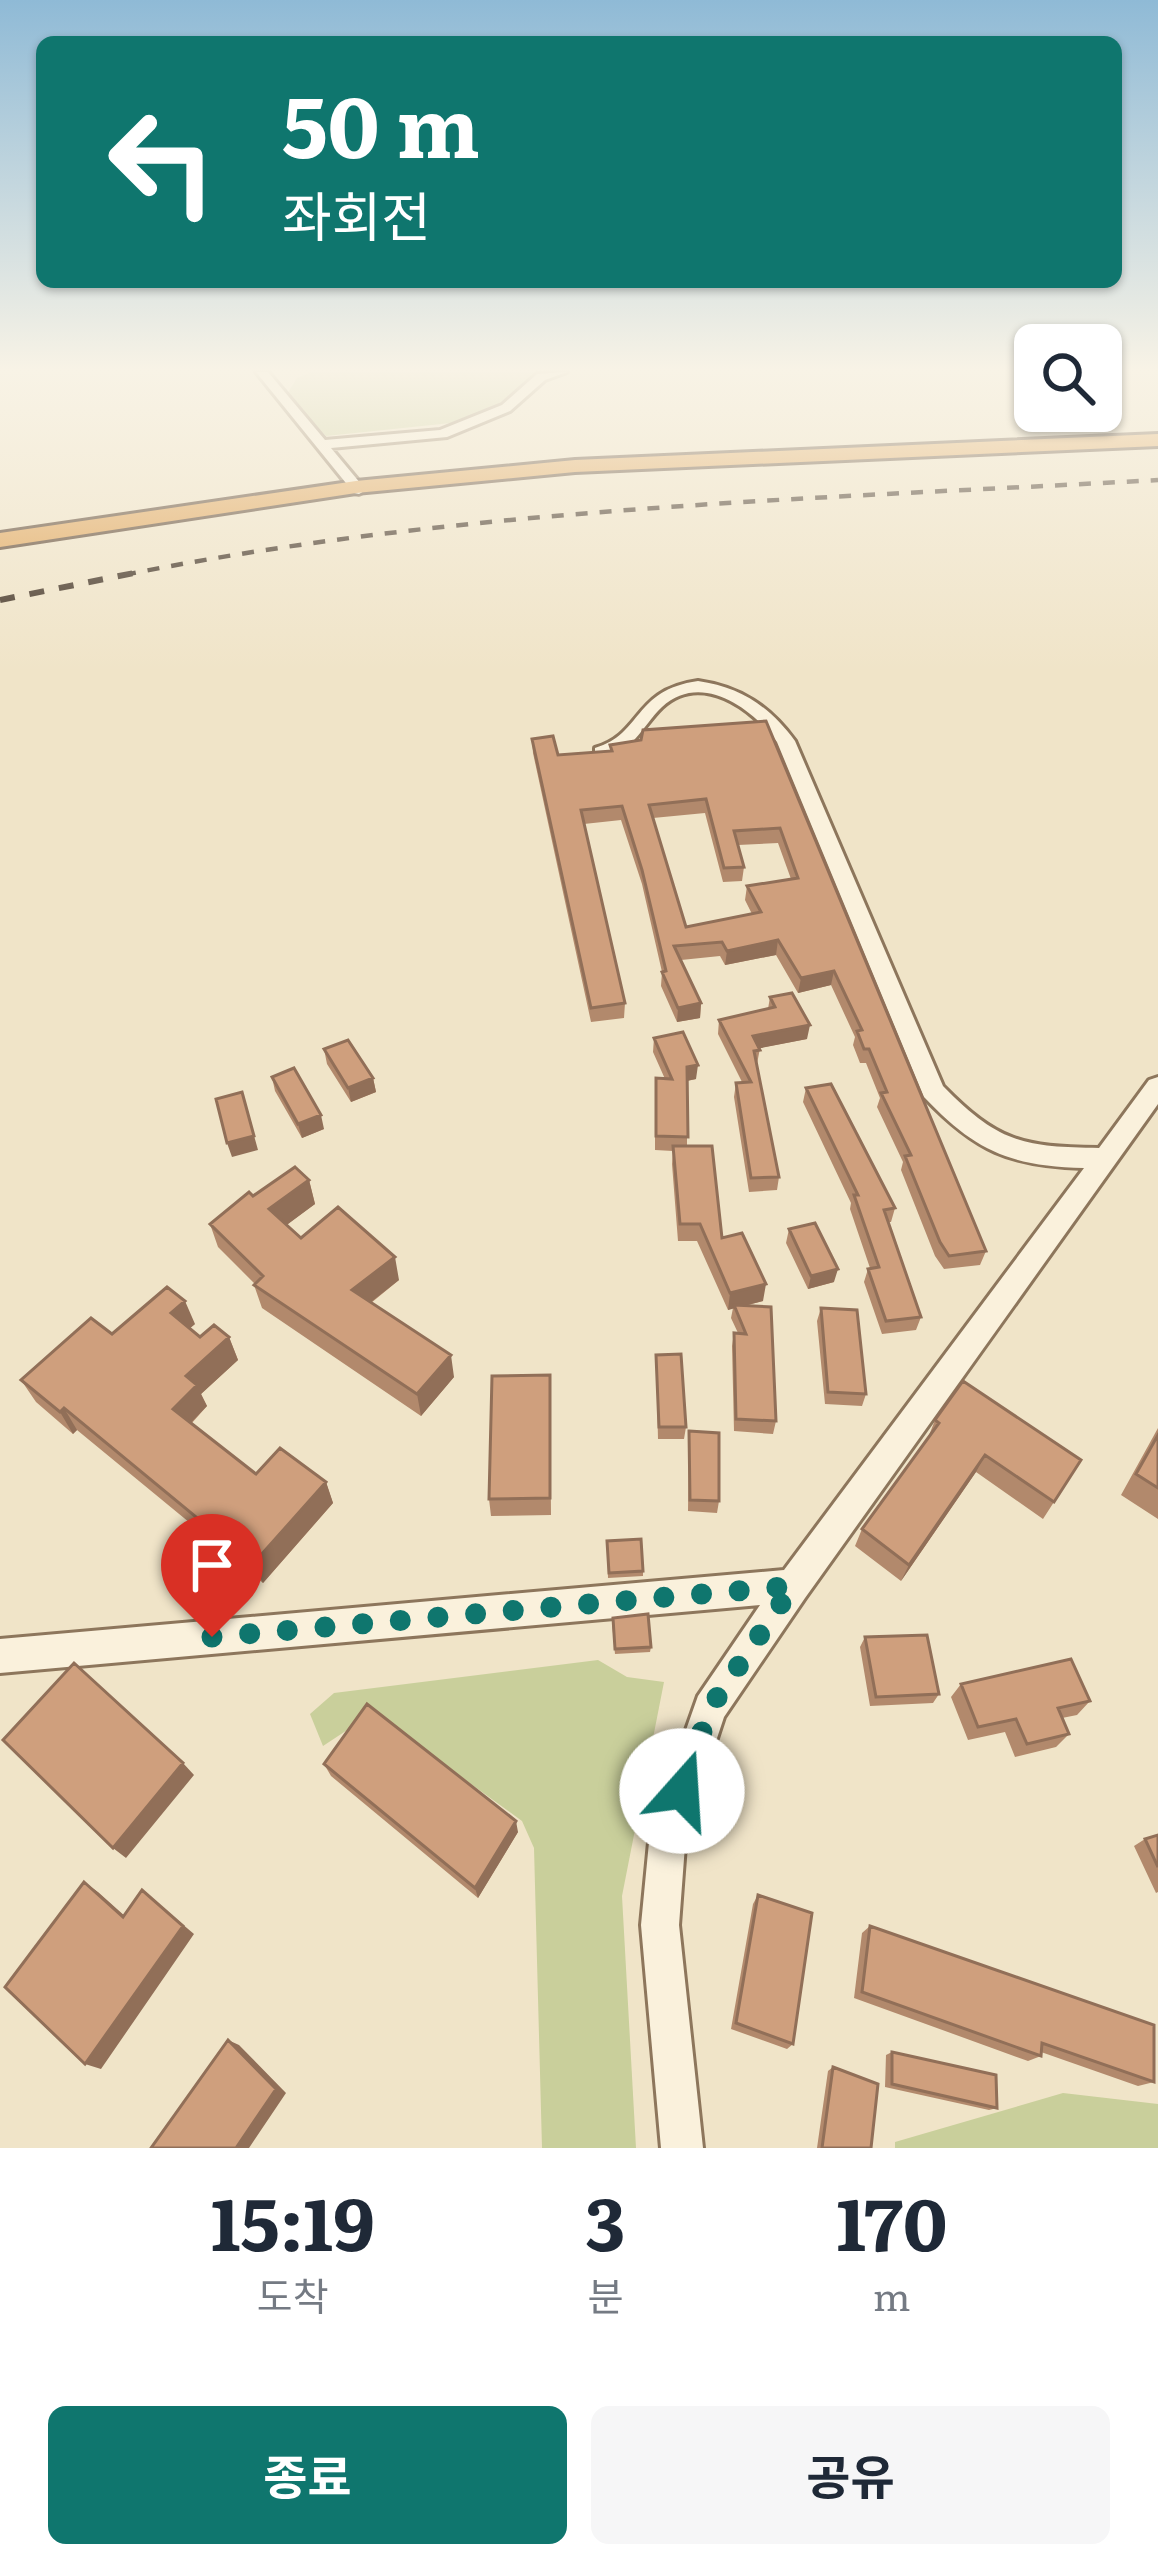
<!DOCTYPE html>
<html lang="ko">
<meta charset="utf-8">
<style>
:root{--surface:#fff;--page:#f6f6f7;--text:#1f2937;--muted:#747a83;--accent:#0f766e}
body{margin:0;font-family:Literata,"Noto Sans KR",serif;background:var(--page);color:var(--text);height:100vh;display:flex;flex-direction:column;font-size:45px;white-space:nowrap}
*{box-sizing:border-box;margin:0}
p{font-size:39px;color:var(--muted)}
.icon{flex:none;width:66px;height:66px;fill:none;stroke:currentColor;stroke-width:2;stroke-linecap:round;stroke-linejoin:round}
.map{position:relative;height:2148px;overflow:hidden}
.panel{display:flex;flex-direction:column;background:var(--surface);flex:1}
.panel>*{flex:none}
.banner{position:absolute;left:36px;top:36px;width:1086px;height:252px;border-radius:18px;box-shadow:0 3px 9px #0004;background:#0f766e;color:#fff;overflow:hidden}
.tools{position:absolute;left:1014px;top:324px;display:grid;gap:24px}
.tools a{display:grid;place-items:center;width:108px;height:108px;border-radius:18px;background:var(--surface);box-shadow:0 3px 9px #0004;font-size:60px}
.pin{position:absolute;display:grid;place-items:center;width:102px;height:102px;color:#fff;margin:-123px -51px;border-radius:50% 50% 50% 0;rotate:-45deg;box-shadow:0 0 12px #0007}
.pin .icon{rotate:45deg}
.me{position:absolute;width:132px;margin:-66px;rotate:19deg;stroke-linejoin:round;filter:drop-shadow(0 0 9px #0008)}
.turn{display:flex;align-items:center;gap:42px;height:252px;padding:0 48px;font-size:54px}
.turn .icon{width:156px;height:156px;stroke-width:2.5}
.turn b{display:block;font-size:84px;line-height:102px}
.eta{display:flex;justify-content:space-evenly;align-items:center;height:204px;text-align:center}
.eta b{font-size:72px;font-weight:700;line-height:84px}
.cta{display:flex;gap:24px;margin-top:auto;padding:24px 48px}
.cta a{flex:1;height:138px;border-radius:18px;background:var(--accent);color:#fff;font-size:48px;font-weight:700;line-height:138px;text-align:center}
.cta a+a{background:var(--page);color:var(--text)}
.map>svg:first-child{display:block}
.green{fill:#c9cf9b}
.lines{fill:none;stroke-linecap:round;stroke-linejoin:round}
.minor-casing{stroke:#8d765c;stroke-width:6}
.highway-casing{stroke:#5b4430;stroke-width:6}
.minor{fill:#faf1dc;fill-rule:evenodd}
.highway{fill:#e0a458;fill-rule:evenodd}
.rail-far1{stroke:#3d2e20;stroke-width:4.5;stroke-dasharray:12 12;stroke-linecap:butt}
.rail{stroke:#3d2e20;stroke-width:6;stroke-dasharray:15 15;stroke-linecap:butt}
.wall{fill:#b2896c;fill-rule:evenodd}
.shaded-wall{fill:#916f58}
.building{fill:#cf9f7d;stroke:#916f58;stroke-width:3;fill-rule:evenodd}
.route{stroke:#0f766e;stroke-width:21;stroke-dasharray:0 37.8}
</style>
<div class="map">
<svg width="1158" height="2148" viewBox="0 0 1158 2148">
<rect width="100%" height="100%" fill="#f0e4c8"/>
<path class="green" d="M 312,372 L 545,372 L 484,413 L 451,423 L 326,436 L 287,394 L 297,378 Z
M 598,1660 L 627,1677 L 664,1682 L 622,1896 L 636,2148 L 542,2148 L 534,1848 L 522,1821 L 373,1713 L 323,1746 L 310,1714 L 334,1693 Z
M 1063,2093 L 1158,2104 L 1158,2148 L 895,2148 L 895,2142 Z"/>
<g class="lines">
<g class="minor-casing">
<path id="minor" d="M 256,372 L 268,372 L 325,440 L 440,430 L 502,405 L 537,374 L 567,372 L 545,380 L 510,411 L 447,437 L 331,448 L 366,490 L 359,494 L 354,493 Z
M 698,681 C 741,687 770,707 795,741 L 943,1086 C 998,1142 1022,1147 1099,1148 L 1149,1080 L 1158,1077 L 1158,1104 L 805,1598 L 724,1717 L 686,1832 L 679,1925 L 703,2148 L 661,2148 L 641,1925 L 650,1832 L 698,1696 L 760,1605 L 0,1673 L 0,1639 L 784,1570 L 1084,1168 C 1010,1166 975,1151 924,1097 L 777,742 C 752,708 701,671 662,707 C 640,728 631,759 595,756 L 595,748 C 643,734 633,690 698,681 Z"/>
</g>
<g class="highway-casing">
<path id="highway" d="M 1158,434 L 1158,446 L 575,472 L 356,493 L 0,547 L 0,533 L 356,481 L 575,460 Z"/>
</g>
<use href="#minor" class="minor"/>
<use href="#highway" class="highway"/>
<path class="rail-far1" d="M 124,575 C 463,507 814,499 1158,480"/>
<path class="rail" d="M 0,600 L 139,572"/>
</g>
<path class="wall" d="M 766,721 L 986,1251 L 980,1265 L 944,1269 L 935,1256 L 901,1170 L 903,1162 L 877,1107 L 880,1098 L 866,1063 L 860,1063 L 853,1045 L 855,1037 L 831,985 L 798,993 L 776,955 L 725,965 L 720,956 L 681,960 L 701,1003 L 700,1018 L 677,1022 L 661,986 L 662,972 L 642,884 L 621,820 L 584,824 L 625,1003 L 624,1018 L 591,1022 L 533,753 L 532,739 L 558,755 L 610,751 L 610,745 ZM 705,813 L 723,882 L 742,881 L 744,867 L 738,845 L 778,843 L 791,879 L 747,886 L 745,900 L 752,914 L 686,927 L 653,818 Z
M 770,997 L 807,1039 L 760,1048 L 757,1064 L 779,1177 L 777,1190 L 749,1192 L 734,1097 L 736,1083 L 742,1082 L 718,1034 L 719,1020 L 768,1009 Z
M 654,1038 L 696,1079 L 687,1081 L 687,1146 L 722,1238 L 763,1301 L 744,1306 L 776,1421 L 773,1434 L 734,1431 L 732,1346 L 734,1333 L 738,1333 L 731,1318 L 733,1308 L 728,1310 L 697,1241 L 678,1241 L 672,1164 L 673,1151 L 655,1150 L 655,1092 L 665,1079 L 653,1052 Z
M 324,1049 L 373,1078 L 376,1092 L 351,1102 L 327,1064 Z
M 272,1077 L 324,1129 L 302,1138 L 275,1091 Z
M 806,1088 L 895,1208 L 891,1222 L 888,1222 L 921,1317 L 916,1330 L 882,1334 L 864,1282 L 868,1269 L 870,1268 L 850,1209 L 851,1203 L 803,1102 Z
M 309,1180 L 315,1204 L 286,1225 L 301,1238 L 399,1280 L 371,1303 L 454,1377 L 421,1416 L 262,1308 L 254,1285 L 255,1284 L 218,1247 L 210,1224 L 253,1196 Z
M 789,1229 L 834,1282 L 808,1289 L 786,1243 Z
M 821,1308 L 866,1394 L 862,1406 L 825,1404 L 817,1321 Z
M 195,1324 L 190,1328 L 200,1337 L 229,1337 L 238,1360 L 201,1394 L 207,1406 L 191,1424 L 256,1474 L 326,1482 L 333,1503 L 263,1583 L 77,1430 L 73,1434 L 36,1402 L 21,1380 L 112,1334 Z
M 656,1355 L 686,1427 L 684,1439 L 658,1439 Z
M 550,1375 L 551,1515 L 491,1516 L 489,1499 Z
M 935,1420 L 1081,1460 L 1043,1519 L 976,1472 L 901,1581 L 855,1546 L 862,1529 L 928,1438 Z
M 1158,1428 L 1158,1519 L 1121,1495 Z
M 689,1431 L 719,1501 L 717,1513 L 688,1511 Z
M 607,1541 L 643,1571 L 643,1576 L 608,1578 Z
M 612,1623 L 651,1647 L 650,1652 L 615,1654 Z
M 865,1637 L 939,1694 L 933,1703 L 870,1706 L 860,1647 Z
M 961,1684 L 1090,1701 L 1077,1715 L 1062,1718 L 1069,1734 L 1056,1747 L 1015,1757 L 1005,1732 L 968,1740 L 951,1697 Z
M 324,1764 L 518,1832 L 478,1898 L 331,1776 Z
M 1158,1835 L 1158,1892 L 1156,1893 L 1134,1846 L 1145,1839 Z
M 758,1895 L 793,2044 L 787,2049 L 731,2029 L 753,1904 Z
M 870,1926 L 1154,2082 L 1138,2086 L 1041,2052 L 1041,2056 L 1028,2061 L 854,1998 L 862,1933 Z
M 892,2052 L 997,2108 L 989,2110 L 885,2087 L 886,2055 Z
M 833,2067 L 871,2148 L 817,2148 L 828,2071 Z"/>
<path class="shaded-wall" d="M 778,940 L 776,955 L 725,965 L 727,951 Z
M 834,971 L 831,985 L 798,993 L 801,978 Z
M 701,1003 L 700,1018 L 677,1022 L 678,1008 Z
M 810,1025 L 807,1039 L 751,1050 L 753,1036 Z
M 698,1065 L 696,1079 L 686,1081 L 687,1067 Z
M 373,1078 L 376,1092 L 351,1102 L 348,1088 Z
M 242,1092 L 258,1150 L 232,1157 L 227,1143 Z
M 321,1115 L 324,1129 L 302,1138 L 298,1124 Z
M 309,1180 L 315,1204 L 276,1233 L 269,1209 Z
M 395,1257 L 399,1280 L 357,1313 L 352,1290 Z
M 838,1269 L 834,1282 L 808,1289 L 811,1276 Z
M 766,1284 L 763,1301 L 728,1310 L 730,1293 Z
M 185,1301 L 195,1324 L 182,1335 L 171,1313 Z
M 229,1337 L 238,1360 L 201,1394 L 207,1406 L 183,1431 L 173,1409 L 186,1376 Z
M 451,1355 L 454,1377 L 421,1416 L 417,1394 Z
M 64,1408 L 77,1430 L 73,1434 L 60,1412 Z
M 985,1455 L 976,1472 L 901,1581 L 909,1565 Z
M 326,1482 L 333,1503 L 263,1583 L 253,1564 Z
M 183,1763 L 194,1775 L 126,1858 L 113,1848 Z
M 516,1821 L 518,1832 L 478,1898 L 475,1888 Z
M 84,1882 L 98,1892 L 136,1926 L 123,1917 Z
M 142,1890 L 194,1934 L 101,2069 L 85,2064 Z
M 228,2040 L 239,2045 L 286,2093 L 249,2148 L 236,2148 Z"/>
<path class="building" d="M 766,721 L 986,1251 L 949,1256 L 940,1242 L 905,1156 L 911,1155 L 881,1093 L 887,1092 L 869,1049 L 864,1049 L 857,1031 L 862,1030 L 834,971 L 801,978 L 778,940 L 727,951 L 722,942 L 674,946 L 701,1003 L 678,1008 L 662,972 L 666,971 L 642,870 L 622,806 L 581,810 L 625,1003 L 591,1008 L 532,739 L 553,736 L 558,755 L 612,751 L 610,745 L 641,740 L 643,730 ZM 706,799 L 724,868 L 744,867 L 734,831 L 780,828 L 798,878 L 747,886 L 761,912 L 686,927 L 649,805 Z
M 792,993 L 810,1025 L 753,1036 L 760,1050 L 754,1051 L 779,1177 L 751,1178 L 736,1083 L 751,1082 L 719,1020 L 775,1007 L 770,997 Z
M 683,1032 L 698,1065 L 687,1067 L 688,1137 L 656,1136 L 656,1078 L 672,1079 L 654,1038 Z
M 348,1040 L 373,1078 L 348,1088 L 324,1049 Z
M 294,1068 L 321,1115 L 298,1124 L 272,1077 Z
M 831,1084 L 895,1208 L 884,1210 L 921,1317 L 886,1321 L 868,1269 L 879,1267 L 854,1195 L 858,1195 L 806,1088 Z
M 242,1092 L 254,1136 L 227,1143 L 216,1099 Z
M 673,1146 L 712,1146 L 722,1238 L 742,1233 L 766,1284 L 730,1293 L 700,1224 L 680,1224 Z
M 295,1167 L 309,1180 L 269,1209 L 301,1238 L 338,1207 L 395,1257 L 352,1290 L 451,1355 L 417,1394 L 254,1285 L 263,1276 L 210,1224 L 249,1192 L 253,1196 Z
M 815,1223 L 838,1269 L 811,1276 L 789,1229 Z
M 167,1287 L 185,1301 L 171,1313 L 200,1337 L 214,1325 L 229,1337 L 186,1376 L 197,1385 L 173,1409 L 256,1474 L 280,1448 L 326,1482 L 253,1564 L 64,1408 L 60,1412 L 21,1380 L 91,1318 L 112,1334 Z
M 734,1305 L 771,1307 L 776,1421 L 736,1419 L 734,1333 L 746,1334 Z
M 821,1308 L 857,1310 L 866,1394 L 828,1392 Z
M 681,1354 L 686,1427 L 659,1427 L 656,1355 Z
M 550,1375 L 550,1498 L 489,1499 L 492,1376 Z
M 963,1381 L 1081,1460 L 1054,1502 L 985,1455 L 909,1565 L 862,1529 L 939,1423 L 935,1420 Z
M 689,1431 L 719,1433 L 719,1501 L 690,1500 Z
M 1158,1435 L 1158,1488 L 1136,1474 Z
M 641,1539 L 643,1571 L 609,1573 L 607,1541 Z
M 648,1614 L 651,1647 L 615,1649 L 613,1618 Z
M 927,1635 L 939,1694 L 876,1697 L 865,1637 Z
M 1071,1659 L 1090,1701 L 1058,1708 L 1069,1734 L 1027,1744 L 1016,1719 L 978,1727 L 961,1684 Z
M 74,1663 L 183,1763 L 113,1848 L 3,1740 Z
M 367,1704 L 516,1821 L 475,1888 L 324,1764 Z
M 1158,1835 L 1158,1867 L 1145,1839 Z
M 84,1882 L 123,1917 L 142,1890 L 183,1926 L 85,2064 L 5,1987 Z
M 758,1895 L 812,1913 L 793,2044 L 736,2023 Z
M 870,1926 L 1154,2025 L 1154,2082 L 1042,2043 L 1041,2056 L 862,1992 Z
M 228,2040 L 276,2089 L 236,2148 L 151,2148 Z
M 892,2052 L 996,2075 L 997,2108 L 892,2084 Z
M 833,2067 L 878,2084 L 871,2148 L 822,2148 Z"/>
<linearGradient id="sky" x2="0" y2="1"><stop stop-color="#8fbad6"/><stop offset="0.55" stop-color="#f8f3e6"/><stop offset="1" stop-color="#f8f3e6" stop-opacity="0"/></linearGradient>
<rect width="1158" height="672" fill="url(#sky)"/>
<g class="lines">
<path class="route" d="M 212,1637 L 793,1586 L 710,1708 L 682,1791"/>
</g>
</svg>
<div class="tools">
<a><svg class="icon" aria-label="search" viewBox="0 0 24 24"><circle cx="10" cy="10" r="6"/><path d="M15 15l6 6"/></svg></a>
</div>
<div class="pin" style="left:212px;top:1637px;background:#d93025"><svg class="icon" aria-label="arrive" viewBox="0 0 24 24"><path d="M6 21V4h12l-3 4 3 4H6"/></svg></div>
<svg class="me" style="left:682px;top:1791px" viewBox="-20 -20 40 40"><circle r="19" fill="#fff"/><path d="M0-13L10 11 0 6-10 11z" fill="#0f766e"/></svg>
<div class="banner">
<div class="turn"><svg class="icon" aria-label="left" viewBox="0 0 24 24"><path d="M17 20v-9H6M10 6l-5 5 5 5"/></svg><div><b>50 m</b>좌회전</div></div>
</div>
</div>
<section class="panel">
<div class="eta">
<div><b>15:19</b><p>도착</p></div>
<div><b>3</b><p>분</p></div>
<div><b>170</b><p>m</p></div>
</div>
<div class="cta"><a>종료</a><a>공유</a></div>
</section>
